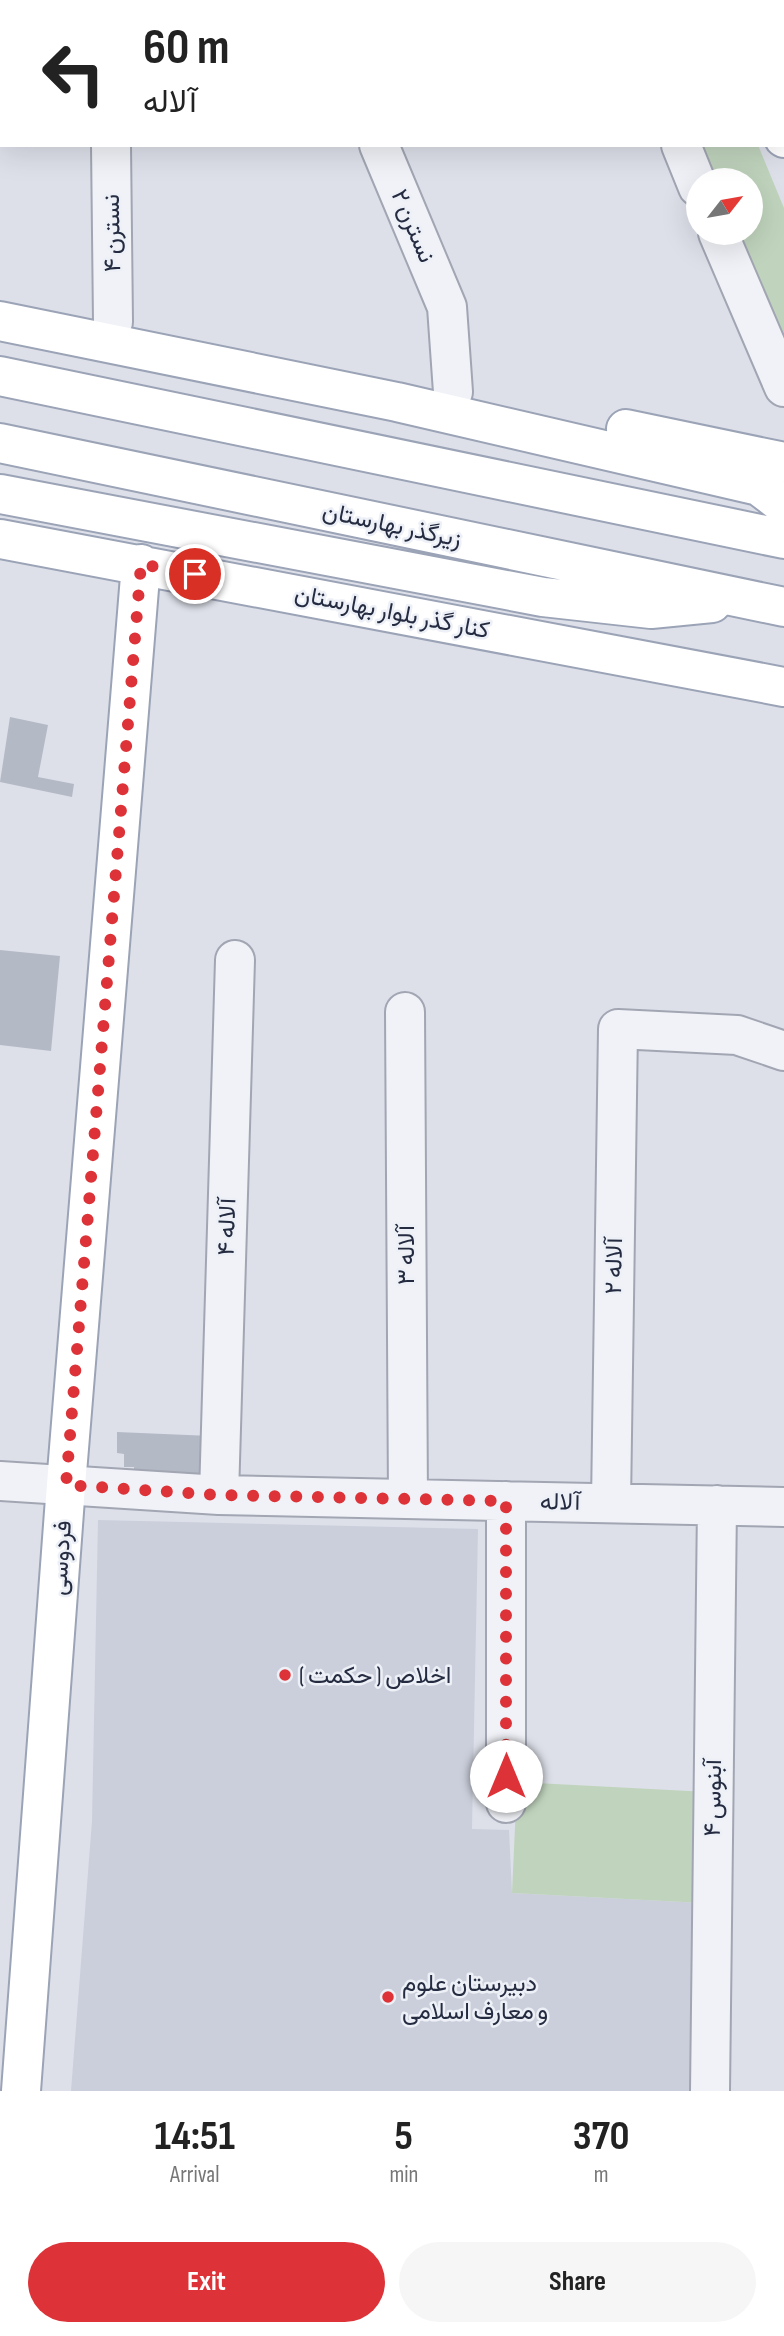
<!DOCTYPE html>
<meta charset="utf-8">
<style>
:root{--surface:#fff;--page:#f6f6f6;--text:#222;--muted:#767676;--accent:#dd3338}
body{margin:0;font-family:"Sofia Sans Condensed",Vazirmatn,sans-serif;background:var(--page);color:var(--text);height:100vh;display:flex;flex-direction:column;font-size:26px;white-space:nowrap}
*{box-sizing:border-box;margin:0}
p{font-size:23px;color:var(--muted)}
.icon{flex:none;width:38px;height:38px;fill:none;stroke:currentColor;stroke-width:2;stroke-linecap:round;stroke-linejoin:round}
.map{position:relative;height:2091px;overflow:hidden}
.panel{display:flex;flex-direction:column;background:var(--surface);flex:1}
.panel>*{flex:none}
.guide{position:absolute;left:0px;top:0px;width:784px;height:147px;box-shadow:0 7px 28px #0002;background:#fff;color:var(--text);overflow:hidden}
.needle{width:46px;rotate:59deg}
.controls{position:absolute;left:686px;top:168px;display:grid;gap:14px}
.controls a{display:grid;place-items:center;width:77px;height:77px;border-radius:50%;background:var(--surface);box-shadow:0 7px 28px #0002;font-size:35px}
.pin{position:absolute;display:grid;place-items:center;width:60px;height:60px;color:#fff;margin:-30px;border:4px solid #fff;border-radius:50%;box-shadow:0 2px 7px #0007}
.me{position:absolute;width:77px;margin:-38px;rotate:0deg;stroke-linejoin:round;filter:drop-shadow(0 0 5px #0008)}
.turn{display:flex;align-items:center;gap:24px;height:147px;padding:0 28px;font-size:32px}
.turn .icon{width:91px;height:91px;stroke-width:2.5}
.turn b{display:block;font-size:49px;line-height:60px}
.eta{display:flex;justify-content:space-evenly;align-items:center;height:119px;text-align:center}
.eta b{font-size:42px;font-weight:700;line-height:49px}
.action{display:flex;gap:14px;margin-top:auto;padding:14px 28px}
.action a{flex:1;height:80px;border-radius:42px;background:var(--accent);color:#fff;font-size:28px;font-weight:700;line-height:80px;text-align:center}
.action a+a{background:var(--page);color:var(--text)}
.map>svg:first-child{display:block}
.built{fill:#cbcfdb}
.green{fill:#c0d4bd}
.building{fill:#b4b9c6}
.lines{fill:none;stroke-linecap:round;stroke-linejoin:round}
.minor-casing{stroke:#a2a6b3;stroke-width:42}
.major-casing{stroke:#9ba3b6;stroke-width:42}
.minor{stroke:#f0f2f7;stroke-width:38}
.major{stroke:#fff;stroke-width:38}
.route{stroke:#dd3338;stroke-width:12;stroke-dasharray:0 21.6}
.poi-dot{fill:#dd3338;stroke:#edf0f6;stroke-width:2.5}
.labels{text-anchor:middle;dominant-baseline:central;stroke-width:5;stroke-linejoin:round;paint-order:stroke}
.street-label{font-size:24px;fill:#252c41;stroke:#edf0f6}
.poi-label{font-size:24px;fill:#252c41;stroke:#edf0f6;text-anchor:start}
</style>
<div class="map">
<svg width="784" height="2091" viewBox="0 0 784 2091">
<rect width="100%" height="100%" fill="#dde0e9"/>
<path class="built" d="M 98,1520 L 478,1529 L 472,1829 L 509,1830 L 512,1893 L 702,1903 L 691,2091 L 71,2091 L 92,1821 Z"/>
<path class="green" d="M 699,145 L 758,145 L 784,208 L 784,348 L 735,233 L 751,233 L 751,180 L 713,180 Z
M 517,1782 L 708,1792 L 702,1903 L 512,1893 Z"/>
<path class="building" d="M 10,717 L 48,725 L 38,777 L 74,784 L 72,797 L 0,782 Z
M 0,950 L 60,956 L 51,1051 L 0,1045 Z
M 117,1432 L 211,1436 L 206,1477 L 134,1477 L 134,1467 L 124,1467 L 124,1454 L 117,1453 Z"/>
<g class="lines">
<g class="minor-casing">
<path id="minor" d="M 99,0 L 100,2
M 319,0 L 320,2
M 618,0 L 619,2
M 111,145 L 113,322
M 379,145 L 447,307 L 453,392
M 681,145 L 698,187
M 718,233 L 784,387
M 405,1012 L 408,1499
M 0,1481 L 219,1495 L 784,1507
M 219,1495 L 235,960
M 506,1501 L 506,1803
M 611,1503 L 618,1029 L 737,1035 L 784,1051
M 710,2091 L 717,1505"/>
</g>
<g class="major-casing">
<path id="major" d="M 726,0 L 727,2
M 782,134 L 784,138
M 0,321 L 397,402 L 759,486 L 784,505
M 0,376 L 784,539
M 626,429 L 784,462
M 0,443 L 784,607
M 0,494 L 543,597 L 651,609 L 712,603
M 0,539 L 784,687
M 21,2091 L 66,1485 L 141,564"/>
</g>
<use href="#minor" class="minor"/>
<use href="#major" class="major"/>
</g>
<g class="lines">
<path class="route" d="M 195,574 L 141,564 L 66,1485 L 219,1495 L 506,1501 L 506,1776"/>
</g>
<g class="poi-dot">
<circle cx="285" cy="1675" r="7"/>
<circle cx="388" cy="1997" r="7"/>
</g>
<g class="labels">
<g class="street-label">
<text transform="translate(413 226) rotate(67)">نسترن ۲</text>
<text transform="translate(112 233) rotate(-91)">نسترن ۴</text>
<text transform="translate(392 525) rotate(12)">زیرگذر بهارستان</text>
<text transform="translate(392 612) rotate(11)">کنار گذر بلوار بهارستان</text>
<text transform="translate(227 1227) rotate(-88)">آلاله ۴</text>
<text transform="translate(406 1255) rotate(-90)">آلاله ۳</text>
<text transform="translate(614 1266) rotate(-89)">آلاله ۲</text>
<text transform="translate(560 1502) rotate(1)">آلاله</text>
<text transform="translate(61 1558) rotate(-86)">فردوسی</text>
<text transform="translate(713 1798) rotate(-89)">آبنوس ۴</text>
</g>
<g class="poi-label">
<text x="299" y="1675">اخلاص ( حکمت )</text>
<text x="402" y="1983">دبیرستان علوم<tspan x="402" dy="28">و معارف اسلامی</tspan></text>
</g>
</g>
</svg>
<div class="controls">
<a><svg class="needle" viewBox="-14 -14 28 28"><path d="M0-13l5 13h-10z" fill="#e53935"/><path d="M0 13l5-13h-10z" fill="#767676"/></svg></a>
</div>
<div class="pin" style="left:195px;top:574px;background:#d93025"><svg class="icon" aria-label="arrive" viewBox="0 0 24 24"><path d="M6 21V4h12l-3 4 3 4H6"/></svg></div>
<svg class="me" style="left:506px;top:1776px" viewBox="-20 -20 40 40"><circle r="19" fill="#fff"/><path d="M0-13L10 11 0 6-10 11z" fill="#dd3338"/></svg>
<div class="guide">
<div class="turn"><svg class="icon" aria-label="left" viewBox="0 0 24 24"><path d="M17 20v-9H6M10 6l-5 5 5 5"/></svg><div><b>60 m</b>آلاله</div></div>
</div>
</div>
<section class="panel">
<div class="eta">
<div><b>14:51</b><p>Arrival</p></div>
<div><b>5</b><p>min</p></div>
<div><b>370</b><p>m</p></div>
</div>
<div class="action"><a>Exit</a><a>Share</a></div>
</section>
